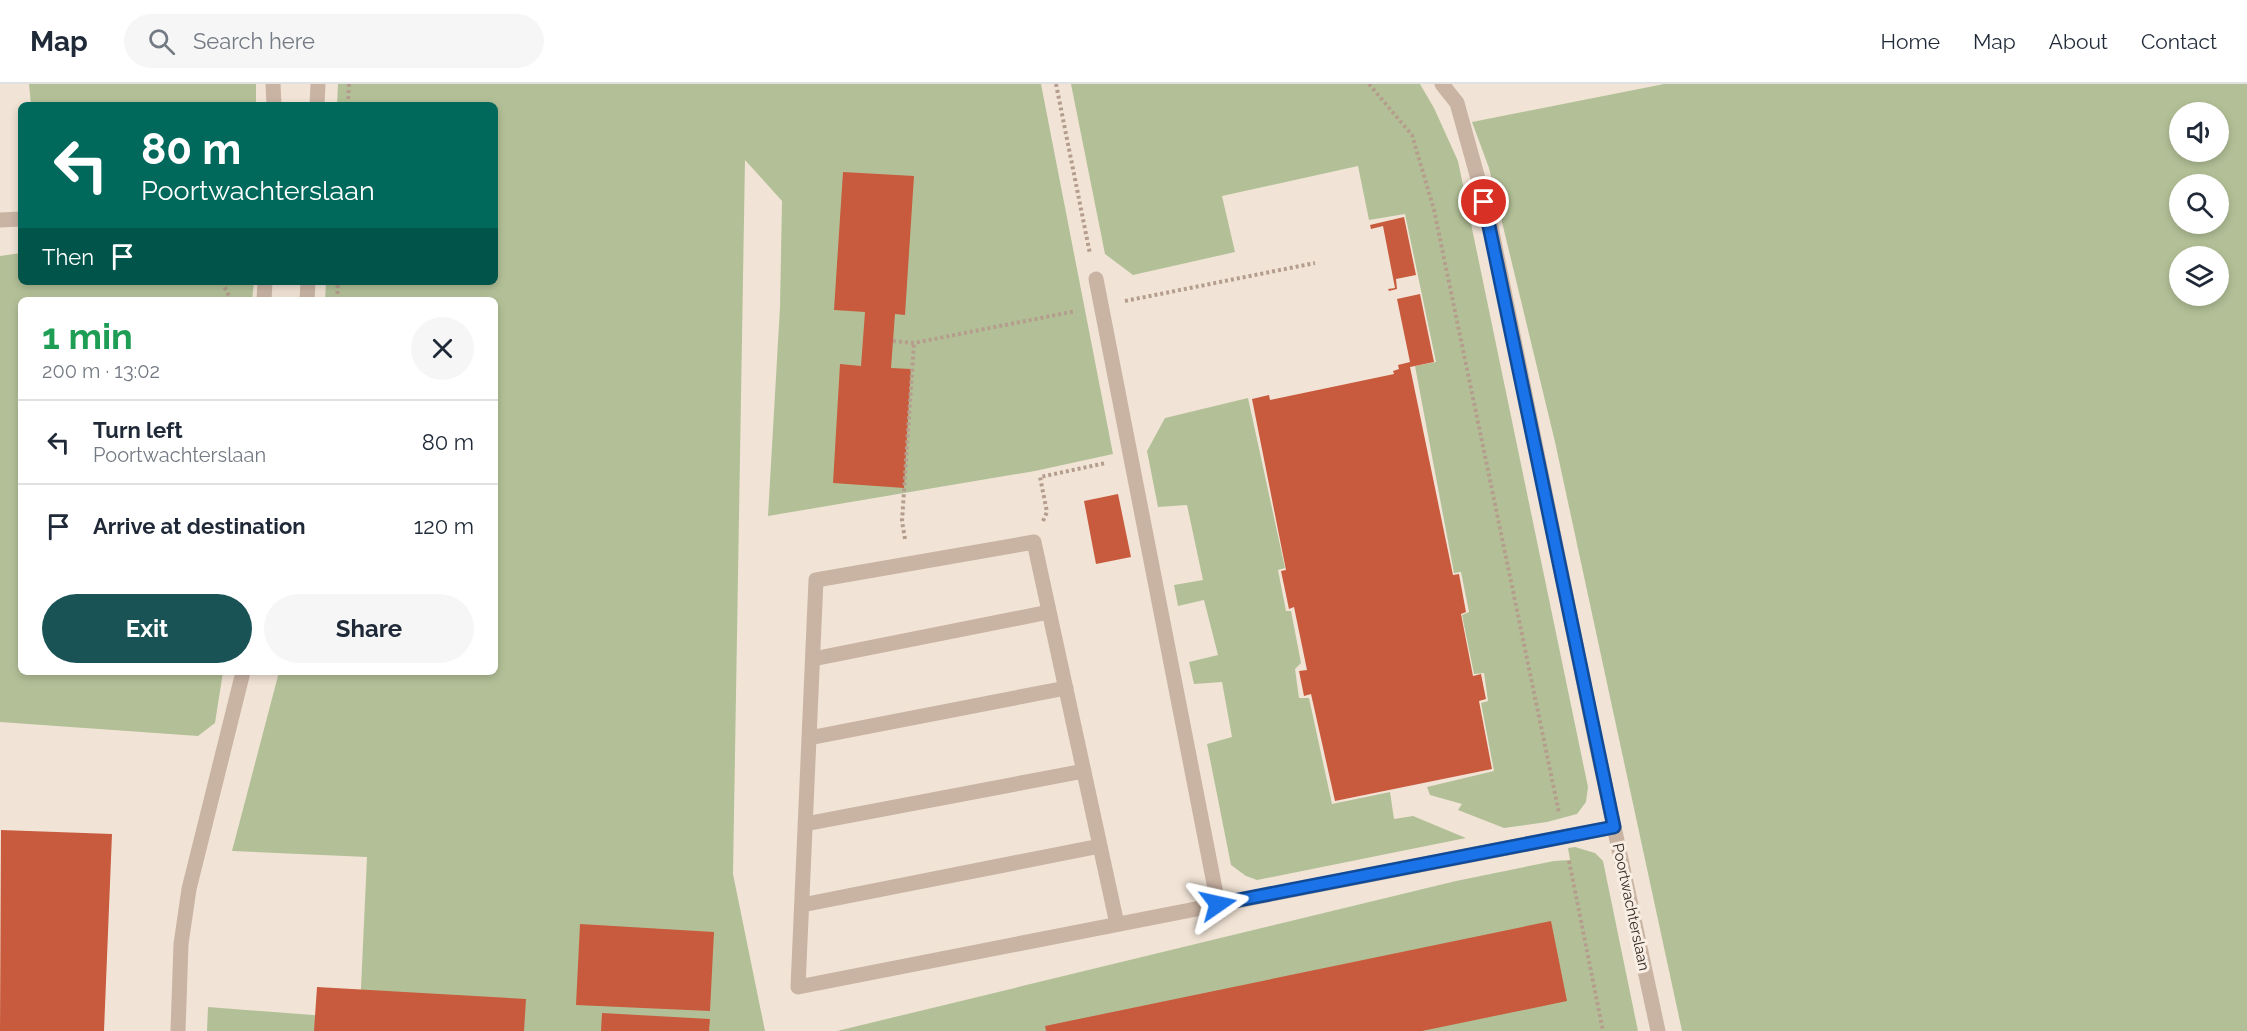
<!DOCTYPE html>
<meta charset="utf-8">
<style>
:root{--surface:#fff;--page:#f6f6f7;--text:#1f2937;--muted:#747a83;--line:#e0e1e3;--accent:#1a5355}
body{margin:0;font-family:Raleway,sans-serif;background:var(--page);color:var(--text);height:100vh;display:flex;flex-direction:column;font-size:22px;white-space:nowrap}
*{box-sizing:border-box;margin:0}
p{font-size:20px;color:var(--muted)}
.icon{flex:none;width:33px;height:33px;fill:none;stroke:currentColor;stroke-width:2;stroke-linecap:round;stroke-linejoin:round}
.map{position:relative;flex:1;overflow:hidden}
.drawer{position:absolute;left:18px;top:213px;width:480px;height:378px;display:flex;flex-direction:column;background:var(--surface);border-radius:9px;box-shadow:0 3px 9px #0003}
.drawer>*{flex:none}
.guide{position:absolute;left:18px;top:18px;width:480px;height:183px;border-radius:9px;box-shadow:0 3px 9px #0003;background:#00695c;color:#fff;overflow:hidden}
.buttons{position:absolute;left:2169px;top:18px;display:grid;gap:12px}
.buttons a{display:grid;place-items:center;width:60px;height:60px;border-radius:50%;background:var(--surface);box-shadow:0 3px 9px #0003;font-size:30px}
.pin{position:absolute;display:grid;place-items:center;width:51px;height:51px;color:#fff;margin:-26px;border:3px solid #fff;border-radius:50%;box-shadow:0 2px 6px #0007}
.me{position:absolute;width:66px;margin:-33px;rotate:79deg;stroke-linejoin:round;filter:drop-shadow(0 0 4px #0008)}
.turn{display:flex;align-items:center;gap:21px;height:126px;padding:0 24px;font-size:27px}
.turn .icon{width:78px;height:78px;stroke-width:2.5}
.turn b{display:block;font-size:42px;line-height:51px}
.then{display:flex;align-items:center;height:57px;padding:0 24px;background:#0003;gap:12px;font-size:22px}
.round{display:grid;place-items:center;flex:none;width:63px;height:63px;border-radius:32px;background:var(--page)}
.headline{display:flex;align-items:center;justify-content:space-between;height:102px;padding:0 24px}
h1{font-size:36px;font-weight:700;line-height:45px;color:#1e9e55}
.button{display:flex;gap:12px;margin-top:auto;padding:12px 24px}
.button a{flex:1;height:69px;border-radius:36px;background:var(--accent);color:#fff;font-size:24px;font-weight:700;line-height:69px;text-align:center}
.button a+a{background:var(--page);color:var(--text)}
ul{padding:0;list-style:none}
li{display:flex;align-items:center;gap:18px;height:84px;padding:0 24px;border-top:2px solid var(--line)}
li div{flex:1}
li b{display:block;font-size:22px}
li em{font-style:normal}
header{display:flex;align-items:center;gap:36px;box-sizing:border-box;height:84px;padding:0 30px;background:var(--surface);border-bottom:2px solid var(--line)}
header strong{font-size:28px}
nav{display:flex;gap:33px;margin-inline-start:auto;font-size:21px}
.search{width:420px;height:54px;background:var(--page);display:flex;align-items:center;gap:15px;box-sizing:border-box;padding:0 21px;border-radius:33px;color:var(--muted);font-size:22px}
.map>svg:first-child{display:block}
.green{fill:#b3c097;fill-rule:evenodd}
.building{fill:#c85b3d}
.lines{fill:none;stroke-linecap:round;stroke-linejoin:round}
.path{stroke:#b59d8d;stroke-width:4;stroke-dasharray:3 3;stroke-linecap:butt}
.lane{stroke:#c9b3a3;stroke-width:15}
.route-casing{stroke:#114b97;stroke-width:15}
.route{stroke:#1a73e8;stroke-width:10}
.labels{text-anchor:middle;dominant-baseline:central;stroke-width:6;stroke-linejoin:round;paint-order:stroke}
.street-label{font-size:15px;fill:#342925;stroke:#f9eee3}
</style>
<header>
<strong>Map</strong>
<div class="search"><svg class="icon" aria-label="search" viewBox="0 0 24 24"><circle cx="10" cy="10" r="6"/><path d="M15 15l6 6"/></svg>Search here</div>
<nav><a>Home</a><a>Map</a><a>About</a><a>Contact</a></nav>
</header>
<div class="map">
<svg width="2247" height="947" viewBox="0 0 2247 947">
<rect width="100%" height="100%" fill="#f1e4d6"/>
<path class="green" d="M 29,0 L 256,0 L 256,21 L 31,21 Z
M 338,0 L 1041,0 L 1113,370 L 1035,387 L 768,432 L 780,223 L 782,117 L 745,76 L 733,790 L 765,947 L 359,947 L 367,773 L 232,767 L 279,588 L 495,588 L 495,216 L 325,216 L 326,198 L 495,198 L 495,21 L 337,21 Z
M 1071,0 L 1420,0 L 1434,24 L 1458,77 L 1588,703 L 1586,718 L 1577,730 L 1547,738 L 1504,744 L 1458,726 L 1462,720 L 1430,711 L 1427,703 L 1494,687 L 1481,619 L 1488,617 L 1484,589 L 1474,590 L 1462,531 L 1469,528 L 1461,488 L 1454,489 L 1415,282 L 1436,278 L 1405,130 L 1369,136 L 1358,82 L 1222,112 L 1235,168 L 1133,191 L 1105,170 Z
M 1664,0 L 2247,0 L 2247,947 L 1682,947 L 1555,358 L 1489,84 L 1472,38 ZM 2218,28 L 2218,68 L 2180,68 L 2180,28 ZM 2180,100 L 2218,100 L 2218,140 L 2180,140 ZM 2218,172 L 2218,212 L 2180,212 L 2180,172 Z
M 21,169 L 21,198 L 254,198 L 252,216 L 21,216 L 21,588 L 223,588 L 215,639 L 198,652 L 0,638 L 0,172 Z
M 1248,314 L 1285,484 L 1278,486 L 1286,527 L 1291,527 L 1301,579 L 1295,585 L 1299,614 L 1309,614 L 1332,720 L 1390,708 L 1394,735 L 1413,732 L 1466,754 L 1257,796 L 1246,792 L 1231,781 L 1207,660 L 1232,653 L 1222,598 L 1194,600 L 1189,578 L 1218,571 L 1204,516 L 1178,522 L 1174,501 L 1203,496 L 1187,421 L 1158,423 L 1147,367 L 1165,334 Z
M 1575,763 L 1595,769 L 1603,777 L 1638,947 L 837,947 L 1456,797 L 1554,777 L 1570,776 L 1568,764 Z
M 208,923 L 326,932 L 336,947 L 207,947 Z"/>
<path class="building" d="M 843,88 L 914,92 L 905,231 L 895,230 L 891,284 L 911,285 L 904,404 L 833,399 L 840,280 L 861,282 L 865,228 L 834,226 Z
M 1404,133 L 1416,191 L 1396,195 L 1397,205 L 1389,207 L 1388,205 L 1395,204 L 1383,142 L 1371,145 L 1370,141 Z
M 1420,210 L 1434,278 L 1410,283 L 1453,491 L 1459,490 L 1466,528 L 1461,530 L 1473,592 L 1481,590 L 1486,615 L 1479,617 L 1492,685 L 1335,717 L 1311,610 L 1304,612 L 1299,587 L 1307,586 L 1294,523 L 1289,525 L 1281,487 L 1286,486 L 1252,315 L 1269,311 L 1270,316 L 1394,290 L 1393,287 L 1399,285 L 1398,281 L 1410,278 L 1397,215 Z
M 1118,410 L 1131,473 L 1096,480 L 1084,417 Z
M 1,746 L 112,750 L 104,947 L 0,947 Z
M 1551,837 L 1567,917 L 1422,947 L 1046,947 L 1045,942 Z
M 580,840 L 714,848 L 710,927 L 576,921 Z
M 317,903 L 526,915 L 524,947 L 314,947 Z
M 602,929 L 710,935 L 709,947 L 601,947 Z"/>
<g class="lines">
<path class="path" d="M 1056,0 L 1090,170
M 1369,0 L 1412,51 L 1434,126 L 1559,729
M 348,21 L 349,0
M 222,198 L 231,216
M 337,216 L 338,198
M 1125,217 L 1315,179
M 893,257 L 914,259 L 1076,227
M 1043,437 L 1047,428 L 1040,393 L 1106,379
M 905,455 L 902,437 L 914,259
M 1569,777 L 1603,947"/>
<path class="lane" d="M 273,0 L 274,21
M 1442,0 L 1457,19 L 1490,138 L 1596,659 L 1658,947
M 317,21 L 318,0
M 0,136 L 21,135
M 1096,195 L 1218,820
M 264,216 L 265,198
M 307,216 L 308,198
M 813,575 L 1049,528
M 809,654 L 1066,604
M 805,740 L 1084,687
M 802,821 L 1100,762
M 1117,840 L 1034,458 L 816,496 L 798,903 L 1614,743
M 178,947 L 181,860 L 189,805 L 243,588"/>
</g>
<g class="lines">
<g class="route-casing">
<path id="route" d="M 1218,820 L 1614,743 L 1484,118"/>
</g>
<use href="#route" class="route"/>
</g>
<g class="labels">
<g class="street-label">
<text transform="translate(1631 823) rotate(78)">Poortwachterslaan</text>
</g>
</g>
</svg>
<div class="buttons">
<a><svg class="icon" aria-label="sound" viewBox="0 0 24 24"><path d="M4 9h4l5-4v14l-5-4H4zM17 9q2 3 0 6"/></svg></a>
<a><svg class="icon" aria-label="search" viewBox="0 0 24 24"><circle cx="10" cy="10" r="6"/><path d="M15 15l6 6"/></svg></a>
<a><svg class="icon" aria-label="layers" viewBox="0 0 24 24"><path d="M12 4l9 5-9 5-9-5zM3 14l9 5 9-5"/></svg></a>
</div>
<div class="pin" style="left:1484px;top:118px;background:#d93025"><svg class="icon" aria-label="arrive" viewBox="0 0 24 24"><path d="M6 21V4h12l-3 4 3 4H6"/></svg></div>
<svg class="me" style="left:1218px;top:820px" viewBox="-20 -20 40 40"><path d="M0-17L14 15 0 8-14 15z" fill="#1a73e8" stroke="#fff" stroke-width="4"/></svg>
<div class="guide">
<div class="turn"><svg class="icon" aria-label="left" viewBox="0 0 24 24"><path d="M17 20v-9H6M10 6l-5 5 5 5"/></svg><div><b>80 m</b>Poortwachterslaan</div></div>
<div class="then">Then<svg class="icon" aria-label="arrive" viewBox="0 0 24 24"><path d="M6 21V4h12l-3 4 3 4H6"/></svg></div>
</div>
<section class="drawer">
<div class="headline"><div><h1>1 min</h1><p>200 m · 13:02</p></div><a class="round"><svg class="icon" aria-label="close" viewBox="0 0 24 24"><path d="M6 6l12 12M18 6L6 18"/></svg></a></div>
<ul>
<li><svg class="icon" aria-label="left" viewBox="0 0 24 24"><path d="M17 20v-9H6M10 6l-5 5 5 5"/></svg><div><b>Turn left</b><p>Poortwachterslaan</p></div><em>80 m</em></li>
<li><svg class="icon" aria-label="arrive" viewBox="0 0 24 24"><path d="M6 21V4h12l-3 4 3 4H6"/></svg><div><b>Arrive at destination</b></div><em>120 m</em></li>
</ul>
<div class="button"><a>Exit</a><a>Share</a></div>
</section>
</div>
